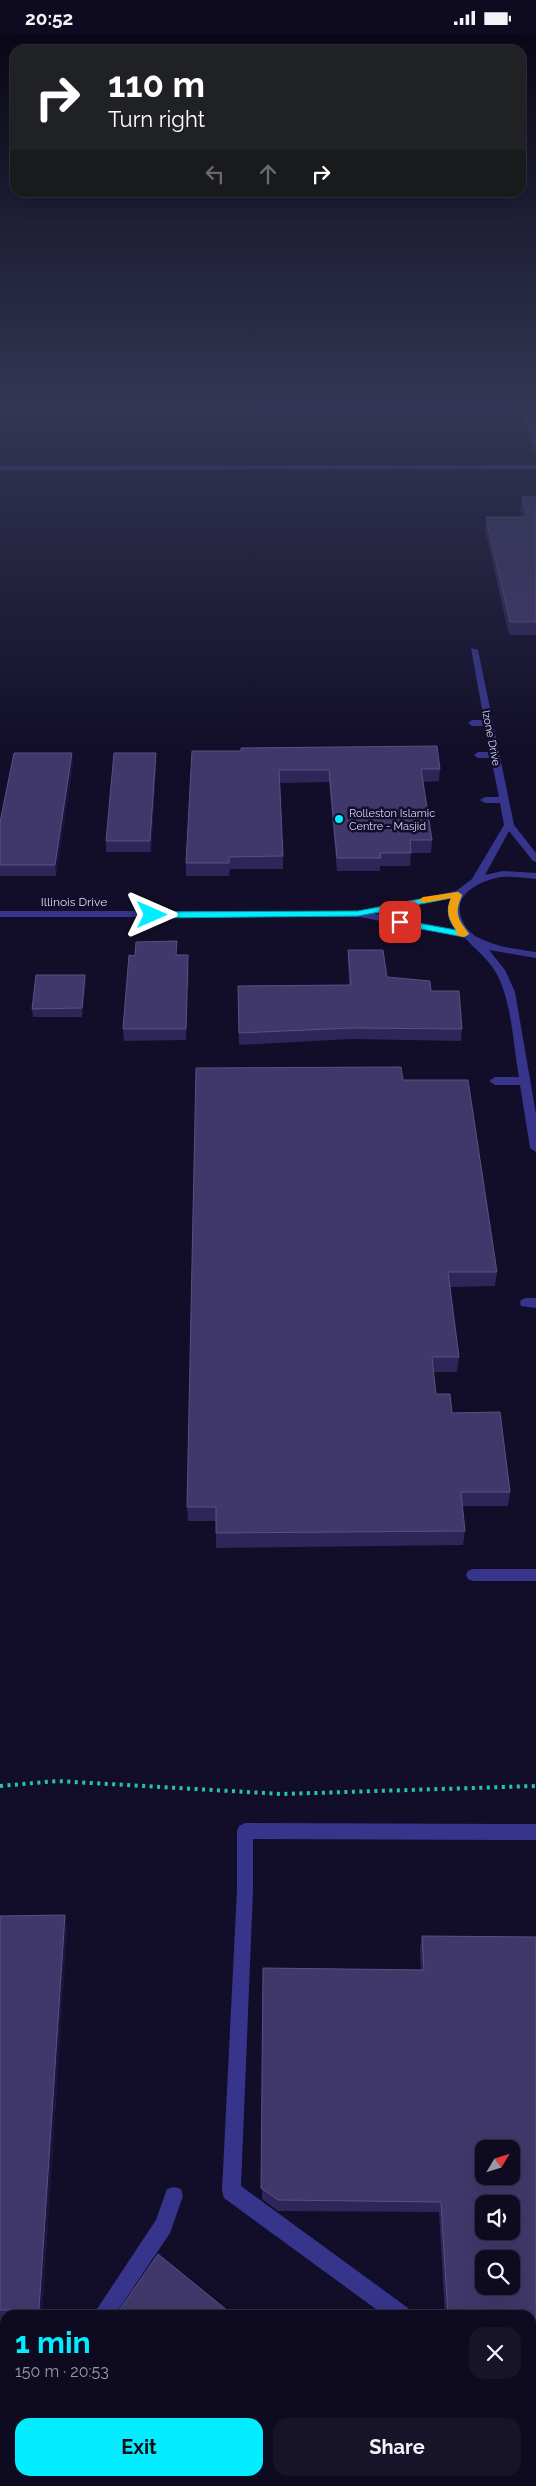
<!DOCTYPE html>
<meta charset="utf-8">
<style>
:root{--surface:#0e0a1f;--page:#171328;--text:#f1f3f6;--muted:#9b9aa4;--line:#2e2b3d;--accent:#02edff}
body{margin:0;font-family:Raleway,sans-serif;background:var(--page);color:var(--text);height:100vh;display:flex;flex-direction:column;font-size:19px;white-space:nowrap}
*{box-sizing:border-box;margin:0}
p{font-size:16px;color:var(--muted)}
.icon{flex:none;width:28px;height:28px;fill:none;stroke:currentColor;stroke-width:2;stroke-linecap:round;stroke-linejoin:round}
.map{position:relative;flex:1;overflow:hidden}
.details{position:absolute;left:0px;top:2275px;width:536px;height:176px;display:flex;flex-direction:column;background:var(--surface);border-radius:15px 15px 0 0;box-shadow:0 5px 20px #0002,0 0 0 1px var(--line)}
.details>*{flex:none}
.guide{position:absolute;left:10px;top:10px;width:516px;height:152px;border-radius:15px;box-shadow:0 5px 20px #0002,0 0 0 1px var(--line);background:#202124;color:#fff;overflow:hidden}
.needle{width:32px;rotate:52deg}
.buttons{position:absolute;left:475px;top:2105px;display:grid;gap:10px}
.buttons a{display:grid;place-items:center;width:45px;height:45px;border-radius:10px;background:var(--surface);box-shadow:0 5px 20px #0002,0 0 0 1px var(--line);font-size:25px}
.pin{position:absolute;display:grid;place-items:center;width:42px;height:42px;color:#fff;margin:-21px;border-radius:10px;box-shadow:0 2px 8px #0006}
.me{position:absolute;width:55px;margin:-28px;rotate:90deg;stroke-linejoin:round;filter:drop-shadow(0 0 4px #0008)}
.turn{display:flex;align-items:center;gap:18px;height:105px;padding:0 15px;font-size:22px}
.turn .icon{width:65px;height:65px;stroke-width:2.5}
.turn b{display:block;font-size:35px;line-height:42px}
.lanes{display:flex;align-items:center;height:48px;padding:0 15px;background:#0003;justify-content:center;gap:25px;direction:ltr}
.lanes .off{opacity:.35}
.round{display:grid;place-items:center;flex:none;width:52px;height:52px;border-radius:15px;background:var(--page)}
.head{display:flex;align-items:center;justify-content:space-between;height:85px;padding:0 15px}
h1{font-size:30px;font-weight:700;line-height:38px;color:var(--accent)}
.button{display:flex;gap:10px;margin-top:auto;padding:10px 15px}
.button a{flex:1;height:58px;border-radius:15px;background:var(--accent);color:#111;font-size:20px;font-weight:700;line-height:58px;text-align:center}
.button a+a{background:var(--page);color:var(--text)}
.status{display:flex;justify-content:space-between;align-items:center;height:35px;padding:0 25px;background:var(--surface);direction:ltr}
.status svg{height:14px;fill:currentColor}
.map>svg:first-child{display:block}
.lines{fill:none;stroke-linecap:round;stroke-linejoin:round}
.path{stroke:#26c3b5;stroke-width:4;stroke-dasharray:3 4.5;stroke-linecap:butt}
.minor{fill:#36358b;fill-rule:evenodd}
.wall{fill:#2e2558}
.shaded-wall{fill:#1b143d}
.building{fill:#40386a;stroke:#585181;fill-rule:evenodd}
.route{fill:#02edff;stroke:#019aa6}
.slow{fill:#f59e0b}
.poi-dot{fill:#02edff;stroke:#120e29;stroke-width:2}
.labels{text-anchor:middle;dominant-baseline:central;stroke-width:5;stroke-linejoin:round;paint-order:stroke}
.far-street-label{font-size:11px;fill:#d9d6ff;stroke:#120e29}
.far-poi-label{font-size:11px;fill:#d9d6ff;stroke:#120e29;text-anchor:start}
.street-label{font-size:12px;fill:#d9d6ff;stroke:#120e29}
</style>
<div class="status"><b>20:52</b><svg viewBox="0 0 49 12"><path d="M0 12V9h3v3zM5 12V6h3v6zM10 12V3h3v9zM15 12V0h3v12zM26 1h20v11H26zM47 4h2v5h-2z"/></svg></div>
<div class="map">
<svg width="536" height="2451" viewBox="0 0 536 2451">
<rect width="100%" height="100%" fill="#120e29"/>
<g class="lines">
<path class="path" d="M 0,1751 L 57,1746 L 282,1759 L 536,1751"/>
<path class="minor" d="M 536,430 L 536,434 L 0,435 L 0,431 Z
M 471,613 L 478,615 L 514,790 L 536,818 L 536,827 L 533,826 L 509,796 L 485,840 L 503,836 L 536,838 L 536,844 C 525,843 512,841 501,842 C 484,845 456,856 460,878 C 462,888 468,897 477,902 C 496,912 515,914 536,917 L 536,923 L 489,915 L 505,935 L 515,957 L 536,1079 L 536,1117 L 530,1113 L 520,1050 L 495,1050 L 489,1046 L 495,1042 L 519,1042 C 513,1010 512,964 495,936 C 487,923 474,913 464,902 L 360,882 L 0,882 L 0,876 L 358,876 L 456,856 L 472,844 L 504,790 L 500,768 L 485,768 L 480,765 L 485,762 L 499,762 L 491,723 L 478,723 L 474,720 L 478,717 L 490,717 L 485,691 L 472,691 L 468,688 L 472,685 L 484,685 ZM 453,863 C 448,874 449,885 457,895 L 375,879 Z
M 526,1263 L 536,1263 L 536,1273 L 521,1271 L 520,1268 L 521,1265 Z
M 473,1534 L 536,1534 L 536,1546 L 473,1546 L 468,1544 L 466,1540 L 468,1536 Z
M 245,1788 L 536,1789 L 536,1805 L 253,1804 L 253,1855 L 241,2151 L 408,2273 L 411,2280 L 384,2280 L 224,2163 L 222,2156 L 237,1855 L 237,1796 L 239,1791 Z
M 174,2152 L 181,2154 L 183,2161 L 170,2198 L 115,2280 L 93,2280 L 156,2185 L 167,2154 Z
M 531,2362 L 536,2364 L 536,2386 L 531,2384 Z
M 5,2417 L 5,2442 L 0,2444 L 0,2419 Z"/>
</g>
<path class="wall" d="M 519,373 L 536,373 L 536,419 L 534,419 Z
M 522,462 L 536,462 L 536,600 L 509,600 L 485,494 L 486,482 L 522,482 L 520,474 Z
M 241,716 L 440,734 L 439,746 L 423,747 L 432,805 L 431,818 L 411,818 L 410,831 L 380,831 L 380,836 L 337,836 L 329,747 L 280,748 L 283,821 L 283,834 L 230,834 L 229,841 L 186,841 L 186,828 Z
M 156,718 L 156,729 L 151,817 L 106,817 L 106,806 Z
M 73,729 L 56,841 L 0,841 L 0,787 Z
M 348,915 L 387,942 L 431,956 L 462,994 L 461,1006 L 351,1004 L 239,1010 L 238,951 L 349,950 L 348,927 Z
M 177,920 L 189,932 L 186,1005 L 124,1006 L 123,994 Z
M 85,940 L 86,948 L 82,982 L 33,982 L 32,974 Z
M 403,1045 L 497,1237 L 495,1251 L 450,1252 L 459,1322 L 457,1337 L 433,1337 L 436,1359 L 452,1378 L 510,1457 L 508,1471 L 462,1471 L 465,1496 L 463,1510 L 216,1513 L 216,1486 L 188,1486 L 187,1472 Z
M 0,1881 L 67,1893 L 42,2280 L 5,2280 L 5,2285 L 0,2285 Z
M 422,1901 L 536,1902 L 536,2305 L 531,2305 L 531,2280 L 445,2280 L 439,2177 L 278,2176 L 262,2164 L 263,1933 L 421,1935 L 420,1914 Z"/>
<path class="shaded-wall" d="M 72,718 L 73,729 L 56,841 L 55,830 Z
M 156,718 L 156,729 L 151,817 L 150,806 Z
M 188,920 L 189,932 L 186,1005 L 186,994 Z
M 85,940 L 86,948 L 82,982 L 82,973 Z
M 65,1880 L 67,1893 L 42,2280 L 40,2280 L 39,2275 Z
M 187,2446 L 193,2446 L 190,2451 L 184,2451 Z"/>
<path class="building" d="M 523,373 L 536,373 L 536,410 L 535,410 Z
M 522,462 L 536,462 L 536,587 L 510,587 L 486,482 L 527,482 Z
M 437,711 L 440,734 L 421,734 L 432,805 L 410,805 L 411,818 L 380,818 L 381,823 L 337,823 L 329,735 L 279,735 L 283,821 L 229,822 L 229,828 L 186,828 L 192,716 L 241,716 L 241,713 Z
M 14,718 L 72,718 L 55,830 L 0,830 L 0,787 Z
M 114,718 L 156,718 L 150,806 L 106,806 Z
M 177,906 L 176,920 L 188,920 L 186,994 L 123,994 L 129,920 L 135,921 L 136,907 Z
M 348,915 L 383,915 L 387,942 L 430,946 L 431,956 L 459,956 L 462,994 L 352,993 L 239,998 L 238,951 L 351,950 Z
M 36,940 L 85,940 L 82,973 L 32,974 Z
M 401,1032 L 403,1045 L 468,1045 L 497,1237 L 448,1237 L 459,1322 L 432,1322 L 436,1359 L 450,1359 L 452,1378 L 500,1377 L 510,1457 L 461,1457 L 465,1496 L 216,1498 L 216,1472 L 187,1472 L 196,1033 Z
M 65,1880 L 39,2275 L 0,2275 L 0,1881 Z
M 422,1901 L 536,1902 L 536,2295 L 531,2295 L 531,2280 L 448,2280 L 441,2167 L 278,2165 L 261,2153 L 263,1933 L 424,1935 ZM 484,2114 L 511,2114 L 511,2141 L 484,2141 ZM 484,2169 L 511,2169 L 511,2196 L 484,2196 ZM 484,2224 L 511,2224 L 511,2251 L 484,2251 Z
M 158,2219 L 233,2280 L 116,2280 Z
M 5,2441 L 5,2446 L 187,2446 L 184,2451 L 0,2451 L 0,2448 Z"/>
<linearGradient id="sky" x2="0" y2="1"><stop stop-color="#0a0817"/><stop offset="0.52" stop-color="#333654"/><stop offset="1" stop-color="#333654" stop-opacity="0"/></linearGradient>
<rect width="536" height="716" fill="url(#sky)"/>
<path class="route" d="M 458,857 L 462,860 C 454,878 457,883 469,899 L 464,902 L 400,890 L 396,887 L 400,885 L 456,895 C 448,884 446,876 451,863 L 358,881 L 152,883 L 148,880 L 152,877 L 358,876 Z"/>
<path class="slow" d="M 458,857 L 462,860 C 454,878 457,883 469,899 L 464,902 L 456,900 L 457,896 C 449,885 445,876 451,863 L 423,868 L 419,865 L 423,862 Z"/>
<circle class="poi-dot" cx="339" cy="784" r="5"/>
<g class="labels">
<g class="far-street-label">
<text transform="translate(491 703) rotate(79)">Izone Drive</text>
</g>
<g class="far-poi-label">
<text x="349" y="778">Rolleston Islamic<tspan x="349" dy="13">Centre - Masjid</tspan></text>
</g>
<g class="street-label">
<text x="74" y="867">Illinois Drive</text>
</g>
</g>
</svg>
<div class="buttons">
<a><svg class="needle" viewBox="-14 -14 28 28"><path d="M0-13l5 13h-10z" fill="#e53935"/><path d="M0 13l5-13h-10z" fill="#9b9aa4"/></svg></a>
<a><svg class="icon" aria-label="sound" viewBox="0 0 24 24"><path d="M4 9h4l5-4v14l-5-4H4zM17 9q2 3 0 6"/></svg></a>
<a><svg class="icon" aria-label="search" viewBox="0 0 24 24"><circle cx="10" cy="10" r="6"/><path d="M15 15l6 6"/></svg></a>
</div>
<div class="pin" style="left:400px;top:887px;background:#d93025"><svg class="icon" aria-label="arrive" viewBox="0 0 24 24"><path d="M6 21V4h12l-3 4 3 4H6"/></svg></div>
<svg class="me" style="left:152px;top:880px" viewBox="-20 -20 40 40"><path d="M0-17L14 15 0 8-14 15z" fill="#02edff" stroke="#fff" stroke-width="4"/></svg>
<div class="guide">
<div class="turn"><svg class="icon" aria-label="right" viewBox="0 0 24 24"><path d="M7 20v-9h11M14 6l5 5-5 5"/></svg><div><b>110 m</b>Turn right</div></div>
<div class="lanes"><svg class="icon off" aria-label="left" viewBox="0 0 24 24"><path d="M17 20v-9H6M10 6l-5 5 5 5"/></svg><svg class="icon off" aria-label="ahead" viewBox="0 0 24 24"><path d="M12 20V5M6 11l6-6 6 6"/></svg><svg class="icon" aria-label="right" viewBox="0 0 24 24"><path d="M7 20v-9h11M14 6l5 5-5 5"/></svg></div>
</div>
<section class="details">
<div class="head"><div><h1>1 min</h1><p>150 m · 20:53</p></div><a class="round"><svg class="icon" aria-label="close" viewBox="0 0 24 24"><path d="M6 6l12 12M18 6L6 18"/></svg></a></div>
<div class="button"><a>Exit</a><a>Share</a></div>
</section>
</div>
